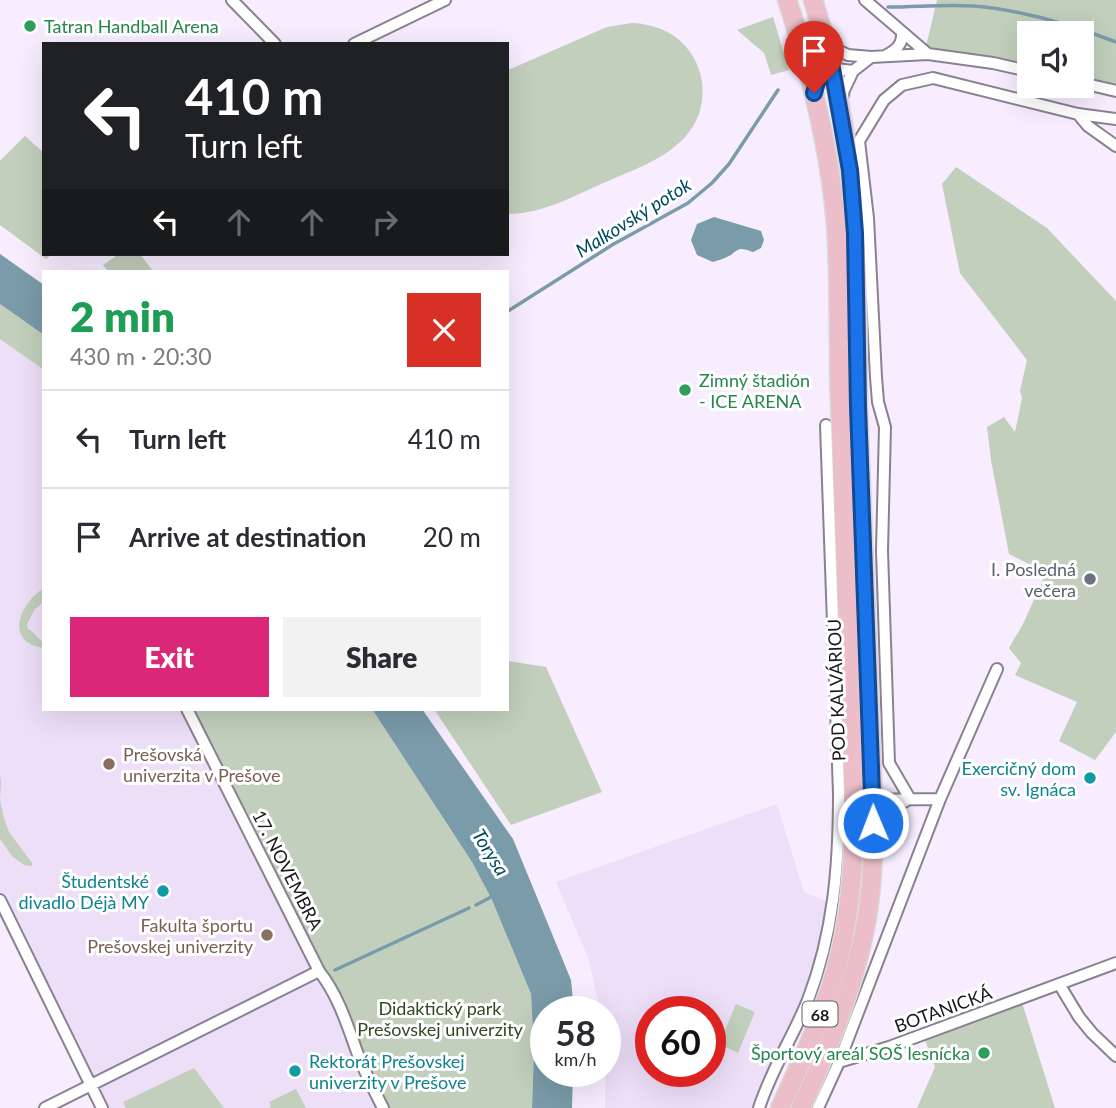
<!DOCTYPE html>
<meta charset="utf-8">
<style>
:root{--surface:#fff;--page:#f2f2f3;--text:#2b2b33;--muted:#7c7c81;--line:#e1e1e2;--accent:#db2777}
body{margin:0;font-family:Lato,sans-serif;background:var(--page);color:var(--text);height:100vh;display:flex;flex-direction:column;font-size:26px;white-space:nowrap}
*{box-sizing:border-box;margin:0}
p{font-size:23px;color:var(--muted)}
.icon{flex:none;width:38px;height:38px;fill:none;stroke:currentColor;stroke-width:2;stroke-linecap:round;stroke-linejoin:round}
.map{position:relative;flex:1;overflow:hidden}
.drawer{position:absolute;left:42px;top:270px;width:467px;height:441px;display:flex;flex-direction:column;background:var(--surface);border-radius:0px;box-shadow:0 7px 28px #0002}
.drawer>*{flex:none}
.banner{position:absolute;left:42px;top:42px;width:467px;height:214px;border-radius:0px;box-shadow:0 7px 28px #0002;background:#202124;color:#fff;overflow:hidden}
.buttons{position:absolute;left:1017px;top:21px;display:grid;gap:14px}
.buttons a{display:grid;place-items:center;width:77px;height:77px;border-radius:0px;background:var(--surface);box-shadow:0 7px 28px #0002;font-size:35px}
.speed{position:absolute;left:530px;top:996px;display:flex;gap:14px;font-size:35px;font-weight:700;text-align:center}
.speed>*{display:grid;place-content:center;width:91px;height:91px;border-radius:50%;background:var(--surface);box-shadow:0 7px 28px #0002;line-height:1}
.speed small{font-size:18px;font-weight:400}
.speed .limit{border:10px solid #d22;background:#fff;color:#111}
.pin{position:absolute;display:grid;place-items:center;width:60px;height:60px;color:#fff;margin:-72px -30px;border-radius:50% 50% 50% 0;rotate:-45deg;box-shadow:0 0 7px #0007}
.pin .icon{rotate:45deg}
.me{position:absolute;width:77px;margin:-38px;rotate:359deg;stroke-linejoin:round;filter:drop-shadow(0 0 5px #0008)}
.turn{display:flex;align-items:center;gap:24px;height:147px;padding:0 28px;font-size:32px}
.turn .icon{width:91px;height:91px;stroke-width:2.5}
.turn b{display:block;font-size:49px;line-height:60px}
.lanes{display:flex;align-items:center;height:66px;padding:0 28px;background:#0003;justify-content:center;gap:35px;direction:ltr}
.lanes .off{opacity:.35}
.round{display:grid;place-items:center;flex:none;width:74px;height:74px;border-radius:0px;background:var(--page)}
.head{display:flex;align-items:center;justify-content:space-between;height:119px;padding:0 28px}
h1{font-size:42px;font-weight:800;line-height:52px;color:#1e9e55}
.cta{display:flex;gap:14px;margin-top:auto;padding:14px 28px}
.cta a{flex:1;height:80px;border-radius:0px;background:var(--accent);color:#fff;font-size:28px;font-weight:800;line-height:80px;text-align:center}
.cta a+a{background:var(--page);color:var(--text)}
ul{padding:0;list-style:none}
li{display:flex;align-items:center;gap:21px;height:98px;padding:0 28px;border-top:2px solid var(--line)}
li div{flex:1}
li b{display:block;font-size:26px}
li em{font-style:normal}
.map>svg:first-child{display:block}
.built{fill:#eddff8;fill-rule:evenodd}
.green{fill:#c2cfbc}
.water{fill:#7a9ba9}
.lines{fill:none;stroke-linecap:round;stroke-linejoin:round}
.stream{stroke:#7a9ba9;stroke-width:3.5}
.minor-casing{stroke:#8a8191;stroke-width:14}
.primary-casing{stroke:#dadadb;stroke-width:21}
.minor{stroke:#fff;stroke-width:10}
.primary{stroke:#ebbec9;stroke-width:18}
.route-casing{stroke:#114b97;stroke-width:18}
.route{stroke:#1a73e8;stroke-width:12}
.leisure-dot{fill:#2e9e5b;stroke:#fff;stroke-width:2.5}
.worship-dot{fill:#6b7280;stroke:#fff;stroke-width:2.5}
.education-dot{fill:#8d6e63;stroke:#fff;stroke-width:2.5}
.culture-dot{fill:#0f9aa8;stroke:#fff;stroke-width:2.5}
.labels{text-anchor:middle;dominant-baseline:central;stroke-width:6;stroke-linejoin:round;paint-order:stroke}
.shield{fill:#fff;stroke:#5e5c60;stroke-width:2}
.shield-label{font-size:16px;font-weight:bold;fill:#19161c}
.leisure-label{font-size:18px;fill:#27864d;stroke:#fff;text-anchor:start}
.worship-label{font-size:18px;fill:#5b616d;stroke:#fff;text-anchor:end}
.street-label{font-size:18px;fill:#19161c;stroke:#fff}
.education-label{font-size:18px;fill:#785e54;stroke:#fff;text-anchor:start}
.culture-label{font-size:18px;fill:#0d838f;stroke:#fff;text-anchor:end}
.park-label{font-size:18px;fill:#2f4a22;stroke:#fff}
.water-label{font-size:19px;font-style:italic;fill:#004a5f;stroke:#fff}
</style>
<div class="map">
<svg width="1116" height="1108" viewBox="0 0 1116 1108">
<rect width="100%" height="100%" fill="#f7edff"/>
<path class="built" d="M 0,339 L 44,370 L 44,709 L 191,709 L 317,971 L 365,1076 L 382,1108 L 101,1108 L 0,904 Z
M 777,804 L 804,892 L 834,904 L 818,971 L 775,1069 L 769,1068 L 753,1108 L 605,1108 L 606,1012 L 600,1011 L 589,960 L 556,882 ZM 651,1012 L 710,1012 L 710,1071 L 651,1071 Z"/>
<path class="green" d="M 937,0 L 1116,0 L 1116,84 L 1082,78 L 1082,33 L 1029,33 L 1029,71 L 924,55 Z
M 773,17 L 789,70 L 771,75 L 764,53 L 737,30 Z
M 632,23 C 658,24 681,35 694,58 C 701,71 704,85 702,100 C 696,151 639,167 599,185 C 570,198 540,214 508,214 L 508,70 L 607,27 Z
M 25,136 L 44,153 L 44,254 L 53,254 L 46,259 L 0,225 L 0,161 Z
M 956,167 L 1047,228 L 1116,301 L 1116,732 L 1095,760 L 1059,741 L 1077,702 L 1015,675 L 1021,663 L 1009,648 L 1023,624 L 1043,580 L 1039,569 L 1009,554 L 991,460 L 987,427 L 1004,417 L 1015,432 L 1022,398 L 1020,391 L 1027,360 L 960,273 L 942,184 Z
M 119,254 L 140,254 L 153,271 L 108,271 L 103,265 Z
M 0,304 L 44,335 L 44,370 L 0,339 Z
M 44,588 L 44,602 L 35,609 L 27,624 L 28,629 C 35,632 37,639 44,642 L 44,648 C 3,642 20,603 44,588 Z
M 508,661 L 546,667 L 602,792 L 511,825 L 434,709 L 508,709 Z
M 191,709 L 372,709 L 472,862 L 492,900 L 531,994 L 534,1049 L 532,1108 L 382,1108 L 365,1076 L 317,971 Z
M 0,775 L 1,782 L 0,800 L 4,818 L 9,832 L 32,863 L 32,866 L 24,865 L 12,856 L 0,839 Z
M 1020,996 L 1055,1108 L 917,1108 L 935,1067 L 922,1032 Z
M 736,1004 L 755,1012 L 738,1053 L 719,1044 Z
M 194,1068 L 224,1108 L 126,1108 L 123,1102 Z
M 296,1089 L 306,1108 L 269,1108 L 271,1106 L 269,1102 Z"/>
<path class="water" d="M 714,217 L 761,231 L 764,240 L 761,248 L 753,252 C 741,248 740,247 731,255 C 726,258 719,260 713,262 L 697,255 L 691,240 L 697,224 Z
M 0,254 L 44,285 L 44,335 L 0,304 Z
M 372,709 L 422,709 L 513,839 L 571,980 L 574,1011 L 546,1012 L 546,1071 L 573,1071 L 572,1108 L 532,1108 L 534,1049 L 531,994 L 492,900 L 472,862 Z"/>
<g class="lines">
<path class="stream" d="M 888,7 C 916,7 946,4 974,6 C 1022,10 1072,25 1116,42
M 508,311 L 612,245 L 688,203 L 712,183 L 729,164 L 778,90
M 476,905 L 493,896
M 335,970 L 469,908"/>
<g class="minor-casing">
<path id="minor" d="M 232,0 L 275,44
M 865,0 L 928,54
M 803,36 L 809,46 L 836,69 L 853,71
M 827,40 L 831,47 L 848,55 L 871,57 L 928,54 L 993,63 L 1029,71
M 354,44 L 445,0
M 885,56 C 896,50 903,45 902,32
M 1082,83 L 1116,91
M 842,99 L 844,90 L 853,71 L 871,57
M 1078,114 L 1088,126 L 1116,146
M 854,800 L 940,799
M 877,830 C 882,812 895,806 910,799 L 889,763 L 882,551 L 885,427 L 878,402 L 876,377 L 868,218 L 859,141 L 884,100 L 902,85 L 933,78 L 1078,114 L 1116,119
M 0,900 L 102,1108
M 319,971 C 338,995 347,1024 357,1052 C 364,1071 374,1090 383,1108
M 1059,984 L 1079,1017 L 1092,1033 L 1116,1056
M 839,1062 L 889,1047 L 1116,963
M 45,1108 L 319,971 L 187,709
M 759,1108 C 771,1070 793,1037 808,1000 C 834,932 839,865 839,793 L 826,425
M 818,1108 L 839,1062 L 940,799 L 997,669"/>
</g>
<g class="primary-casing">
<path id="primary" d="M 780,1108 C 801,1062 824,1014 837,965 C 861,877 853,781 850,691 C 846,585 842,479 839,373 C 839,328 839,284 837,240 C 834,181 822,123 807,66 C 800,44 795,22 787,0
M 801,1108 C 832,1040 862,970 870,895 C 874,864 873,831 873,799 C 868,669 862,539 858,408 C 857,350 858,292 855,234 C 851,155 837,75 813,0"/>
</g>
<use href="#minor" class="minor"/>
<use href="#primary" class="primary"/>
</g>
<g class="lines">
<g class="route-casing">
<path id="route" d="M 814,93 L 817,82 L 831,63 L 850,170 L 855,234 L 858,407 L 873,823"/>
</g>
<use href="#route" class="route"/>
</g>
<g class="leisure-dot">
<circle cx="30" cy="26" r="7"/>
<circle cx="685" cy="390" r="7"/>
<circle cx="984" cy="1053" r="7"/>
</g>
<circle class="worship-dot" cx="1090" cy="579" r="7"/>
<g class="education-dot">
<circle cx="109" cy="764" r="7"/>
<circle cx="267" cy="935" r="7"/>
</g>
<g class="culture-dot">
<circle cx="1090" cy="778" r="7"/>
<circle cx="163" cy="891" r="7"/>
<circle cx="295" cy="1071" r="7"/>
</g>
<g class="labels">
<rect class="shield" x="802.5" y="1001.5" width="35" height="25" rx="5"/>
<g class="shield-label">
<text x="820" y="1014">68</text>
</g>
<g class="leisure-label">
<text x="44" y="26">Tatran Handball Arena</text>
<text x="699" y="380">Zimný štadión<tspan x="699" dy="21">- ICE ARENA</tspan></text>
<text x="970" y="1053" text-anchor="end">Športový areál SOŠ lesnícka</text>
</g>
<g class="worship-label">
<text x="1076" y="569">I. Posledná<tspan x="1076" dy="21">večera</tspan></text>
</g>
<g class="street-label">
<text transform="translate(836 690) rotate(-92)">POD KALVÁRIOU</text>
<text transform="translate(288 870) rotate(63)">17. NOVEMBRA</text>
<text transform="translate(943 1009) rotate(-20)">BOTANICKÁ</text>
</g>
<g class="education-label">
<text x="123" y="754">Prešovská<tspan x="123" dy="21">univerzita v Prešove</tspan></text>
<text x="253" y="925" text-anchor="end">Fakulta športu<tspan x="253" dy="21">Prešovskej univerzity</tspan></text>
</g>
<g class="culture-label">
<text x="1076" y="768">Exercičný dom<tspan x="1076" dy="21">sv. Ignáca</tspan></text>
<text x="149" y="881">Študentské<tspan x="149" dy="21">divadlo Déjà MY</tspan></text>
<text x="309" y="1061" text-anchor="start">Rektorát Prešovskej<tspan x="309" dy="21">univerzity v Prešove</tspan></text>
</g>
<g class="park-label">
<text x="440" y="1008">Didaktický park<tspan x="440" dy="21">Prešovskej univerzity</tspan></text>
</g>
<g class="water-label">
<text transform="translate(633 217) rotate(-32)">Malkovský potok</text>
<text transform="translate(491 852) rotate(58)">Torysa</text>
</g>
</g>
</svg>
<div class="buttons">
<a><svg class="icon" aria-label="sound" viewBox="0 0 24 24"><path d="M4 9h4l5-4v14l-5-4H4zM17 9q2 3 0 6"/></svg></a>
</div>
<div class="speed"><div>58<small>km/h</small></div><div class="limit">60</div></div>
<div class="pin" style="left:814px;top:93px;background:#d93025"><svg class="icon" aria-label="arrive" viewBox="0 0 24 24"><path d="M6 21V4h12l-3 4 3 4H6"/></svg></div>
<svg class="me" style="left:873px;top:823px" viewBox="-20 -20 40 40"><circle r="17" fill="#1a73e8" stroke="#fff" stroke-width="3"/><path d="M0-11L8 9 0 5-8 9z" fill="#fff"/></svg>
<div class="banner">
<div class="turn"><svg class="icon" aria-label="left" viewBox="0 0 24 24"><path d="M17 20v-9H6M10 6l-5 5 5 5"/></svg><div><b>410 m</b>Turn left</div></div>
<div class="lanes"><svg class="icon" aria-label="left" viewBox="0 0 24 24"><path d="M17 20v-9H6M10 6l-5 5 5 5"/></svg><svg class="icon off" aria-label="ahead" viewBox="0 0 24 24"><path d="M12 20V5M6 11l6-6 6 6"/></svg><svg class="icon off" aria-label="ahead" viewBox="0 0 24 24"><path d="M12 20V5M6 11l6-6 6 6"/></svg><svg class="icon off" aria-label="right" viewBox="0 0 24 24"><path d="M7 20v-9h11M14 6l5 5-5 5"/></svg></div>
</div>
<section class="drawer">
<div class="head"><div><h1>2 min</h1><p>430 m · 20:30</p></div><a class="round" style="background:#d93025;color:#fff"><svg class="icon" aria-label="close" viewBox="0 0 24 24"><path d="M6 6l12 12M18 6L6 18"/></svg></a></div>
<ul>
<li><svg class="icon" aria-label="left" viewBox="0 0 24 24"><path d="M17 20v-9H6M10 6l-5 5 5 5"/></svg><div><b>Turn left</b></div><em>410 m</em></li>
<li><svg class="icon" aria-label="arrive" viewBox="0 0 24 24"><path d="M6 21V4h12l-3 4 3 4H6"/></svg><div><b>Arrive at destination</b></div><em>20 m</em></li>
</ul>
<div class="cta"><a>Exit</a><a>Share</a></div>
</section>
</div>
